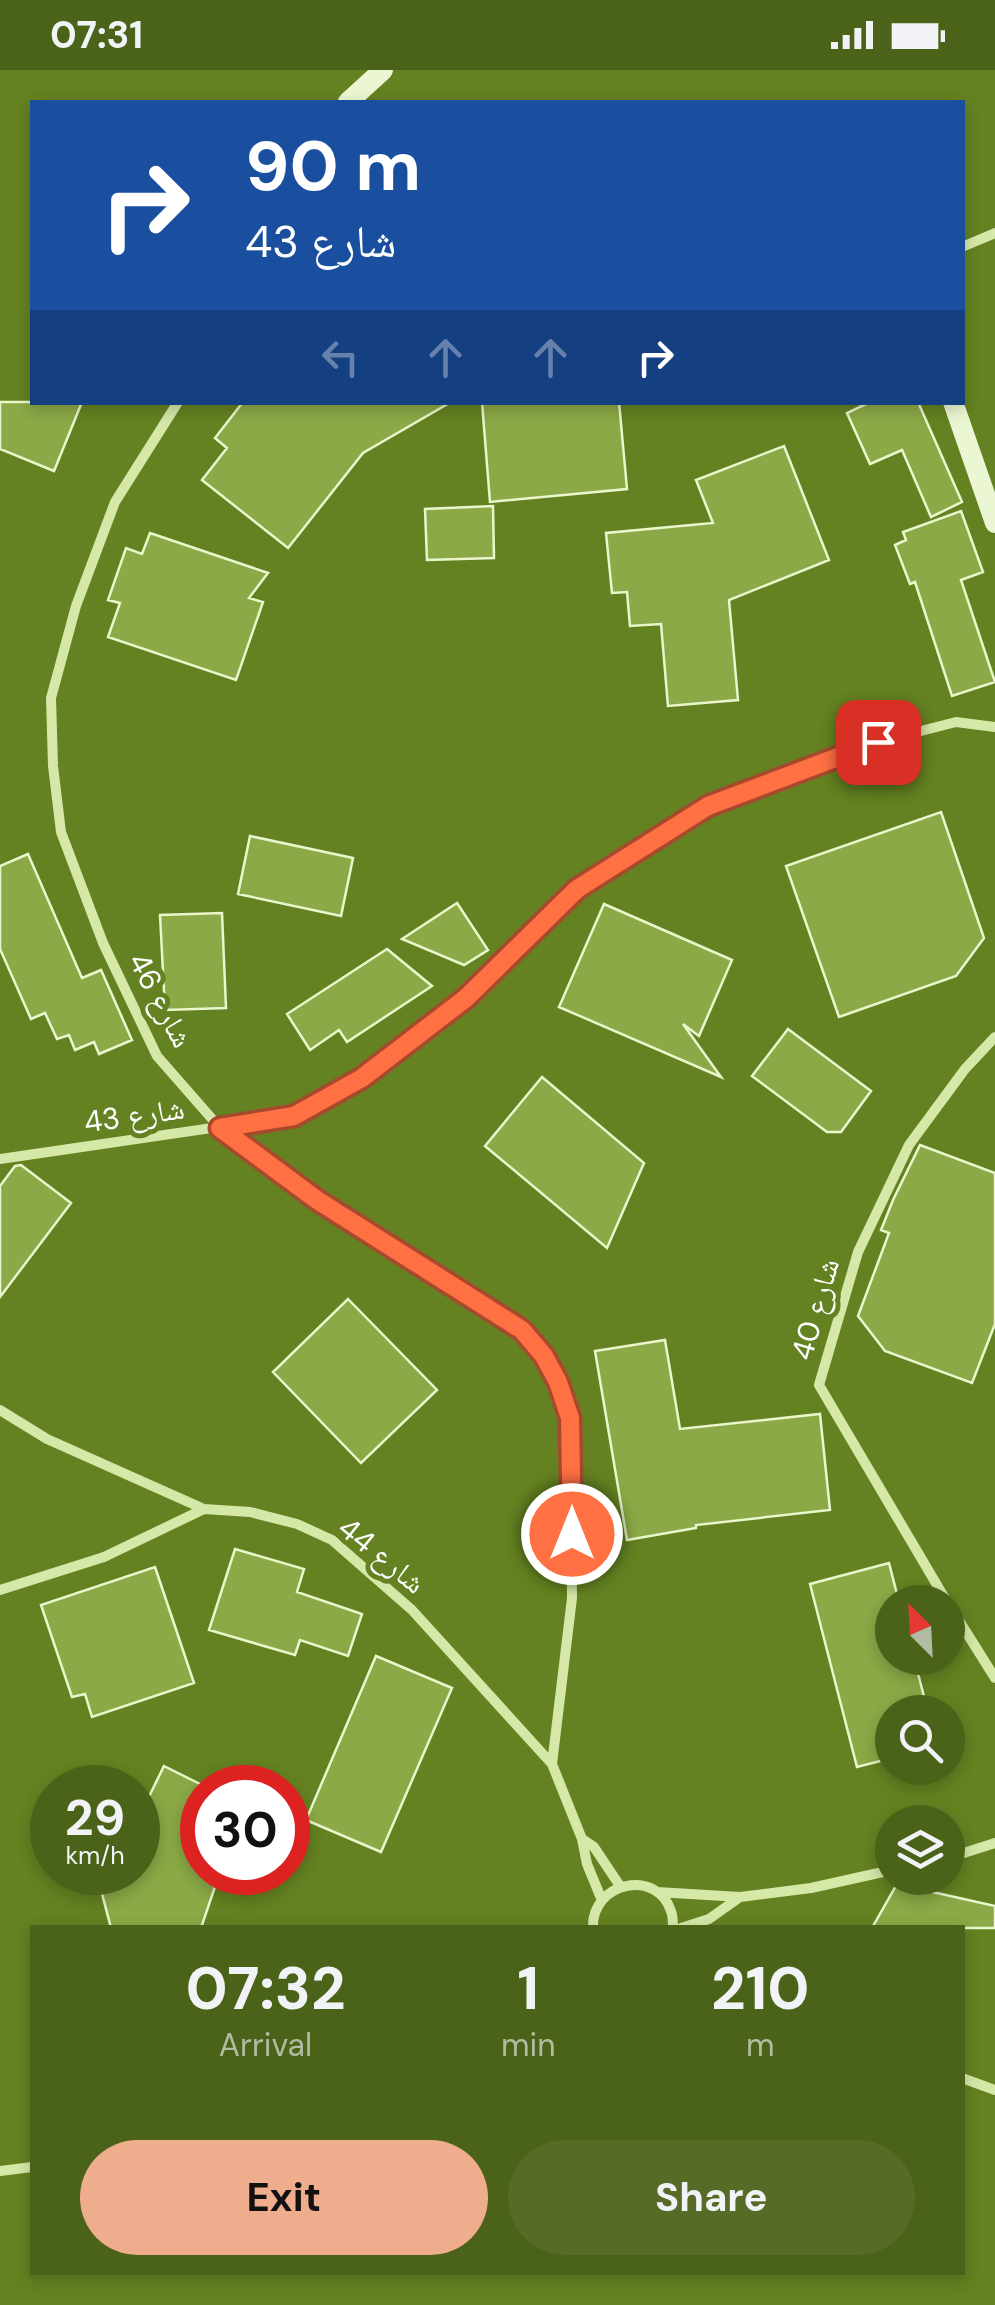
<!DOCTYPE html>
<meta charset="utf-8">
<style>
:root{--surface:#4b6219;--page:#556b26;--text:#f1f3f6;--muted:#b2bca2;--accent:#eead8d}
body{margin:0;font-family:"DM Sans","Noto Naskh Arabic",sans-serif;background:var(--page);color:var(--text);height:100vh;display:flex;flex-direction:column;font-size:38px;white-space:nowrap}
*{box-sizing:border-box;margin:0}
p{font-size:32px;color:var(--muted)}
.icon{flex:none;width:55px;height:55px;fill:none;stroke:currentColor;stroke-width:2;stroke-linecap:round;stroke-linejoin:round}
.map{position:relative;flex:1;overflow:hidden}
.side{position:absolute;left:30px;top:1855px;width:935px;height:350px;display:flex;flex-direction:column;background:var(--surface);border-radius:0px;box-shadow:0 5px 15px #0003}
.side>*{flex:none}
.guide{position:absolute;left:30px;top:30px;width:935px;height:305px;border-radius:0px;box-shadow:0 5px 15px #0003;background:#1a4fa0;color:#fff;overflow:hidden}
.needle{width:65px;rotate:336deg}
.tools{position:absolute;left:875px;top:1515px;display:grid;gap:20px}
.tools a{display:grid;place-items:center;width:90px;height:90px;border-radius:50%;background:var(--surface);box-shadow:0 5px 15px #0003;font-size:50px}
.speed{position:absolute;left:30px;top:1695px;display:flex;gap:20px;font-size:50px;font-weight:700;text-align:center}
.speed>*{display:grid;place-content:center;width:130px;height:130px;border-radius:50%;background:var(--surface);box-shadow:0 5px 15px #0003;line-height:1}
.speed small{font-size:25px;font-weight:400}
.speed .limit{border:15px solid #d22;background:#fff;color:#111}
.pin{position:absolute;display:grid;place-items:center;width:85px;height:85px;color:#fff;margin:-42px;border-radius:20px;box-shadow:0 5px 15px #0006}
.me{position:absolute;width:110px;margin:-55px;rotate:0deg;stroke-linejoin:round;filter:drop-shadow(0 0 8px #0008)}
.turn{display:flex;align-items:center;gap:35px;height:210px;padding:0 50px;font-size:45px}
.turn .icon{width:130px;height:130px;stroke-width:2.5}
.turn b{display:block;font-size:70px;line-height:85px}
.lanes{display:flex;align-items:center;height:95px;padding:0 50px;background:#0003;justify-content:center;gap:50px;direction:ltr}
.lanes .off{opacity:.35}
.eta{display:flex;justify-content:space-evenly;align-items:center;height:170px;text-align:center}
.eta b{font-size:60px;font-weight:700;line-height:70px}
.button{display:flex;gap:20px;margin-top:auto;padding:20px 50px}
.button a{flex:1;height:115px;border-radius:60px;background:var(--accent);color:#111;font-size:40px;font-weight:700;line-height:115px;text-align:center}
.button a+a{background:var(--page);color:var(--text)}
.status{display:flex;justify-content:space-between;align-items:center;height:70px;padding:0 50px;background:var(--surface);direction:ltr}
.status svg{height:28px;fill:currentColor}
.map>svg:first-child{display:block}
.building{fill:#8ba946;stroke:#eaf6cc;stroke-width:2.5}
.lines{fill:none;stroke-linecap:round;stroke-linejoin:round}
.street{stroke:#d5e8a8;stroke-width:10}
.secondary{stroke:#ebf7d2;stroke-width:20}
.route-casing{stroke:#a6492c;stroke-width:25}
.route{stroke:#ff7043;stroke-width:18}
.labels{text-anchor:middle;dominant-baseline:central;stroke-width:10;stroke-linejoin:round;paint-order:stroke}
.street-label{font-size:30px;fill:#fff;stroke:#648221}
</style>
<div class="status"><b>07:31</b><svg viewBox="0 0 49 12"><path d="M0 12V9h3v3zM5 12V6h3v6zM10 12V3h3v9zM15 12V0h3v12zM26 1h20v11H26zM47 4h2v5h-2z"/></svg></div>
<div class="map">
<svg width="995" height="2235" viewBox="0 0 995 2235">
<rect width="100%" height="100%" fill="#648221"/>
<path class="building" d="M 0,332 L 82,332 L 54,401 L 0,379 Z
M 243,332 L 451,332 L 363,383 L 288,478 L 202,410 L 227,378 L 215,368 Z
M 482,332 L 619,332 L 627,419 L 490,432 Z
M 870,332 L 918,332 L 962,432 L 931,447 L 902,380 L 870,394 L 847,343 Z
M 784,376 L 829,490 L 729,530 L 738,630 L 668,636 L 661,554 L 630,556 L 627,522 L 612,523 L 606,463 L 713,453 L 696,410 Z
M 493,436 L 494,488 L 427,490 L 425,439 Z
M 961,441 L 983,502 L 961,510 L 995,612 L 952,626 L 915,512 L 910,514 L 895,475 L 906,470 L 903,462 Z
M 150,463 L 268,503 L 249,528 L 263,532 L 236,610 L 108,567 L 120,533 L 108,530 L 126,478 L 142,484 Z
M 941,742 L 984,868 L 956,906 L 839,947 L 786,796 Z
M 250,766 L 353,788 L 341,846 L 238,824 Z
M 28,784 L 82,908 L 101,900 L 132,970 L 99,984 L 94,972 L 75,980 L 69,965 L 57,969 L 45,943 L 31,949 L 0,879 L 0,796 Z
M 457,833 L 488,880 L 464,895 L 402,869 Z
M 604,834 L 732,890 L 699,966 L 683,954 L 721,1007 L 559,937 Z
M 222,843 L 226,938 L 165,940 L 160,845 Z
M 387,879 L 432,916 L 347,972 L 339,960 L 310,980 L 287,944 Z
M 788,959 L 871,1021 L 841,1062 L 827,1062 L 752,1006 Z
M 542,1007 L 644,1093 L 607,1178 L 485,1076 Z
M 920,1075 L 995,1103 L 995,1254 L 972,1313 L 885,1281 L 858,1246 L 889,1163 L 881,1160 L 893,1130 Z
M 21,1095 L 71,1133 L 0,1227 L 0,1116 L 15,1096 Z
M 348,1229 L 437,1320 L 361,1393 L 273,1302 Z
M 665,1270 L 680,1359 L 820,1344 L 830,1440 L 696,1455 L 696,1458 L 627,1470 L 595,1281 Z
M 235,1479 L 304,1499 L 297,1522 L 362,1544 L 348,1586 L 300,1570 L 295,1585 L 209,1560 Z
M 889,1493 L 899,1532 L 892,1532 L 892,1588 L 914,1588 L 928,1642 L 892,1642 L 892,1688 L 857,1697 L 810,1514 Z
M 155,1497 L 194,1613 L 92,1647 L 85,1624 L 72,1627 L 41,1535 Z
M 376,1586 L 452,1618 L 381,1782 L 306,1750 Z
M 164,1696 L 202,1715 L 202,1802 L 220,1802 L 201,1858 L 111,1858 L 101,1820 L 110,1802 L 138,1802 L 138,1749 Z
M 897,1814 L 995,1836 L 995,1858 L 872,1858 Z"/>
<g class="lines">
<path class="street" d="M 962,177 L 995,163
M 178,332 L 115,432 L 76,536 L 51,628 L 53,696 L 61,762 L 103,873 L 157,986 L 220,1058 L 317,1130 L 523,1260 L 544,1286 L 558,1312 L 570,1348 L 572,1528 L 552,1694
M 0,1089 L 294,1046 L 362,1008 L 466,929 L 577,819 L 707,736 L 878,672 L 956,652 L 995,657
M 0,1340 L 47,1369 L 204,1439 L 250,1442 L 297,1454 L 332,1470 L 412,1540 L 552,1694 L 582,1769 L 587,1794 L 601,1828
M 0,1520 L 104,1487 L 204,1439
M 947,1532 L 819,1315 L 858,1182 L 909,1075 L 965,999 L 995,967
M 948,1533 L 995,1608
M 582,1769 L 594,1777 L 620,1816
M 948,1788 L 995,1773
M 657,1822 L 740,1827 L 811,1818 L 892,1800
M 593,1858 C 591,1812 657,1798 671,1841 C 673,1846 673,1852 673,1858
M 681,1858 L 709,1849 L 740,1827
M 962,2008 L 995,2020
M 0,2101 L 32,2097"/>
<path class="secondary" d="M 348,32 L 383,0
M 953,332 L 995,453"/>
</g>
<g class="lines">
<g class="route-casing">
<path id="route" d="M 572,1464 L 570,1348 L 558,1312 L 544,1286 L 522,1260 L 317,1130 L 220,1058 L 294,1046 L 362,1008 L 466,928 L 577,819 L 708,736 L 878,672"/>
</g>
<use href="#route" class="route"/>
</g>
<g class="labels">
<g class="street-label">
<text transform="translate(161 930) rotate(62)">شارع 46</text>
<text transform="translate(134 1045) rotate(-8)">شارع 43</text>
<text transform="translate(815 1239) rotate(-74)">شارع 40</text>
<text transform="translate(382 1485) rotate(39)">شارع 44</text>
</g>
</g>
</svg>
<div class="tools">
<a><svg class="needle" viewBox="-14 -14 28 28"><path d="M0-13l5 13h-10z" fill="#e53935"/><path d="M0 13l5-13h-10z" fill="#b2bca2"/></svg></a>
<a><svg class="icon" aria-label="search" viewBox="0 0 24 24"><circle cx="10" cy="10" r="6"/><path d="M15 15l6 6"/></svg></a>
<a><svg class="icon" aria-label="layers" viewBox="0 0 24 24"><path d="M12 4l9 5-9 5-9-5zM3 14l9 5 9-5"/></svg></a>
</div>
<div class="speed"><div>29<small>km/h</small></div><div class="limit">30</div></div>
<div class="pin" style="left:878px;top:672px;background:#d93025"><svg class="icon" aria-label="arrive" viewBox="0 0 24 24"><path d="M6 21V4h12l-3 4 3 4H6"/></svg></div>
<svg class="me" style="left:572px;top:1464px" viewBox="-20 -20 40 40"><circle r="17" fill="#ff7043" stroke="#fff" stroke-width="3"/><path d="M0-11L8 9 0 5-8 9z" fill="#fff"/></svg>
<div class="guide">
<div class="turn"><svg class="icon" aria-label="right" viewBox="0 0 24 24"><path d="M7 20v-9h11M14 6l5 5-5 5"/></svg><div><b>90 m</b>شارع 43</div></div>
<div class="lanes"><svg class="icon off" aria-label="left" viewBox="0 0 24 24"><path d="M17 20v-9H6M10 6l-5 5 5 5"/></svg><svg class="icon off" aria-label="ahead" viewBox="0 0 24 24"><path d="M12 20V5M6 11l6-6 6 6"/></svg><svg class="icon off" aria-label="ahead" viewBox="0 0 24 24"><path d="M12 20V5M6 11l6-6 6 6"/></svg><svg class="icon" aria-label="right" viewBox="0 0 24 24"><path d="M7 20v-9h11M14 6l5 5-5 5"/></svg></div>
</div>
<section class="side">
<div class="eta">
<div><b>07:32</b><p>Arrival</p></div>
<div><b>1</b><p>min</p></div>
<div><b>210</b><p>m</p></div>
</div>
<div class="button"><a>Exit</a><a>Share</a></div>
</section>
</div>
